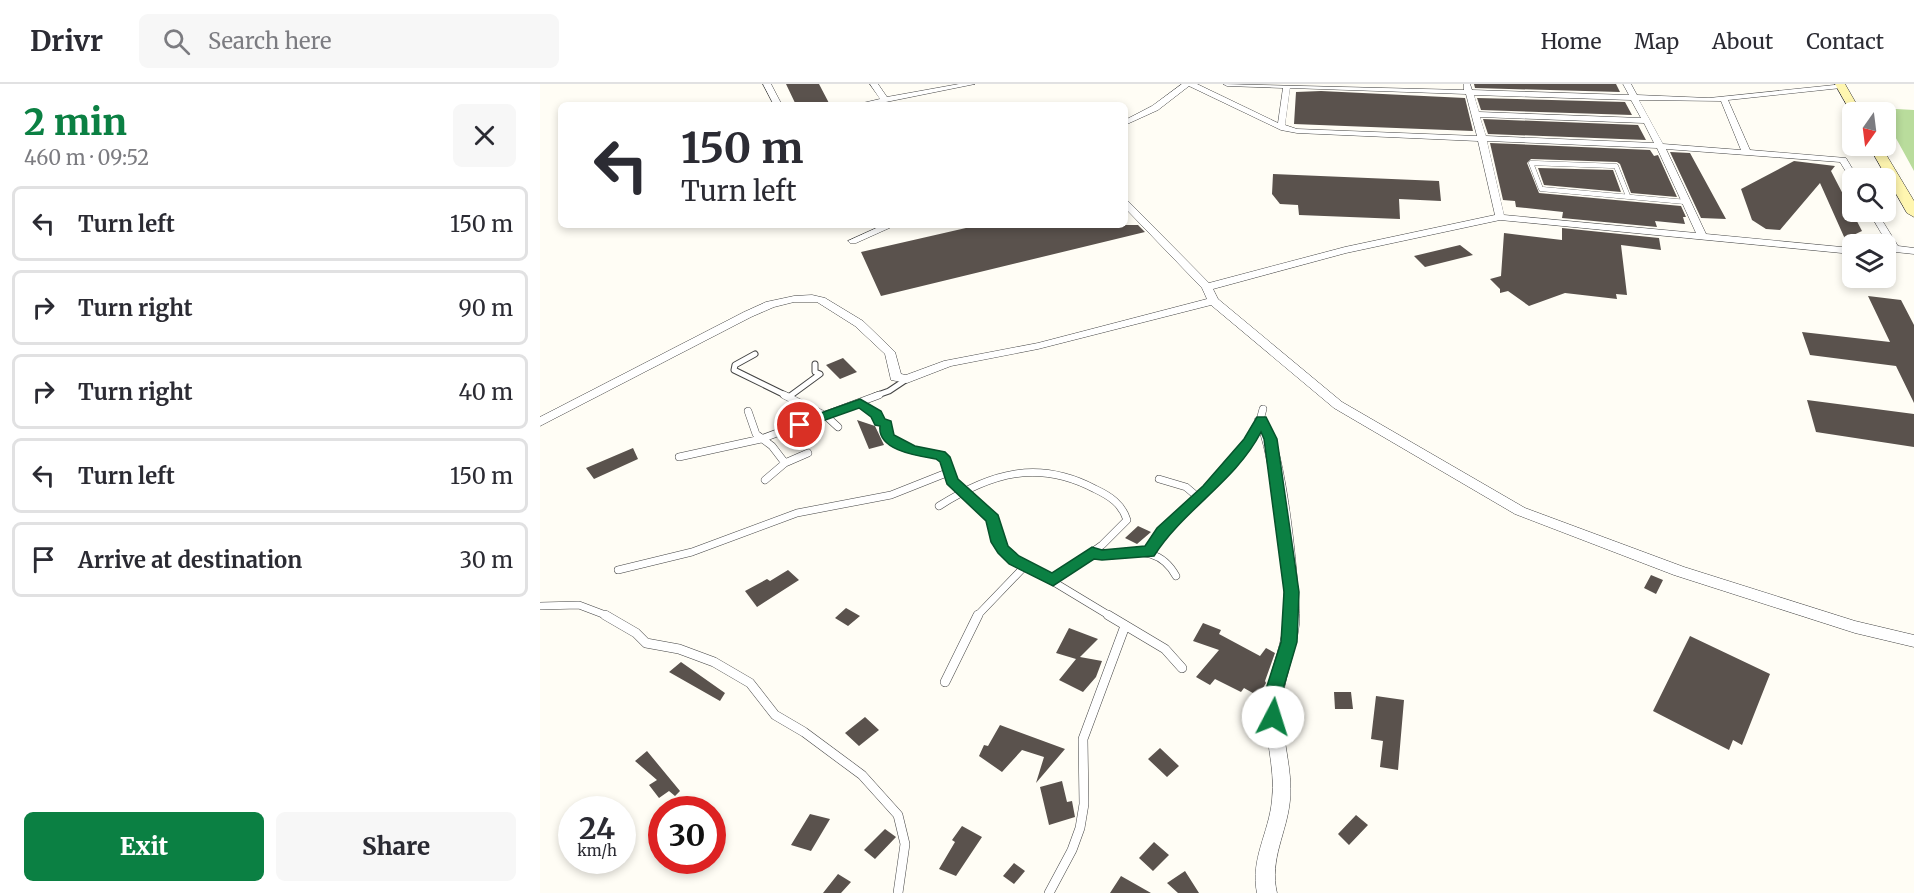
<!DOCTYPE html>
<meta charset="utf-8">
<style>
:root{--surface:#fff;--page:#f7f7f7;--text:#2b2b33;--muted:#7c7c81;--line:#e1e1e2;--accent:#0b8043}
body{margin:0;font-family:Merriweather,serif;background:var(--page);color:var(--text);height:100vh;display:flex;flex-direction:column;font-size:22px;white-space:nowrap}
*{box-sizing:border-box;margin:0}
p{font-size:20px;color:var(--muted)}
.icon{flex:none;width:33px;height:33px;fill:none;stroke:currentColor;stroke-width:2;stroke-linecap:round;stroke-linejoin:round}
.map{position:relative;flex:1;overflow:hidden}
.details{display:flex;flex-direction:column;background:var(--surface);width:540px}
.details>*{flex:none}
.hud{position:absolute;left:18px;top:18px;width:570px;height:126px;border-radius:9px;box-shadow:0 3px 9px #0003;background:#fff;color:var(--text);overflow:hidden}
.needle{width:39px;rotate:194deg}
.fabs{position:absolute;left:1302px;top:18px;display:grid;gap:12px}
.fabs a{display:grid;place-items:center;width:54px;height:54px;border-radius:9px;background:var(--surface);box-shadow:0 3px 9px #0003;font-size:30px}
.speed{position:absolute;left:18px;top:712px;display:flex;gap:12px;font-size:30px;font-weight:700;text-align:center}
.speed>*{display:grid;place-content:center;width:78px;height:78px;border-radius:50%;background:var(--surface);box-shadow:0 3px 9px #0003;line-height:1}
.speed small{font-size:15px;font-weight:400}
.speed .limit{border:9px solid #d22;background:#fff;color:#111}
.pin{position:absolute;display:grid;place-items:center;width:51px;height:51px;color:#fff;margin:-26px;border:3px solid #fff;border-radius:50%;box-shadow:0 2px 6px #0007}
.me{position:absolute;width:66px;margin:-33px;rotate:5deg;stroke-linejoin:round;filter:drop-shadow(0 0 4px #0008)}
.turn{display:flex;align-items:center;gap:21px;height:126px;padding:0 24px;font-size:27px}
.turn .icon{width:78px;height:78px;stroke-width:2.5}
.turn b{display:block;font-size:42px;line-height:51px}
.round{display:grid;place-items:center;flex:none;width:63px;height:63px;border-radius:9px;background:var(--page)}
.head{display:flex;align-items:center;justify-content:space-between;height:102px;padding:0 24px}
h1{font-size:36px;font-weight:800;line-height:45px;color:var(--accent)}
.primary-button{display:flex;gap:12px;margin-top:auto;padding:12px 24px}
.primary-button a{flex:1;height:69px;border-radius:9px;background:var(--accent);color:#fff;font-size:24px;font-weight:800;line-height:69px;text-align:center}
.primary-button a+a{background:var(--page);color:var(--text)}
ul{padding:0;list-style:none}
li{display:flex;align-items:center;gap:18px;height:75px;margin:0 12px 9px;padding:0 12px;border:3px solid var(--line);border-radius:9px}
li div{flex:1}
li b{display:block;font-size:22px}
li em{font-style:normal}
header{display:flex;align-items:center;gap:36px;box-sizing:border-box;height:84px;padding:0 30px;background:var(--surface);border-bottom:2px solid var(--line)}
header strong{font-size:28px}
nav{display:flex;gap:33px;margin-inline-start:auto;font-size:21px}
.search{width:420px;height:54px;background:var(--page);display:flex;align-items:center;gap:15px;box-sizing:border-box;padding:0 21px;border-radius:9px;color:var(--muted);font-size:22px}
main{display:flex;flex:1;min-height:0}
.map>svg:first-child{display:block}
.forest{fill:#b9dc9c}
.building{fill:#5a524d}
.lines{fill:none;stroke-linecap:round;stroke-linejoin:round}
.lane-far3-casing{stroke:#444;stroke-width:5}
.lane-far2-casing{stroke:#444;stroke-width:7}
.lane-far1-casing{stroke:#444;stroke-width:8}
.lane-casing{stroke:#444;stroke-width:10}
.street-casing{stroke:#444;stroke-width:1}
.secondary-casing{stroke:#333;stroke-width:1}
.lane-far3{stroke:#fff;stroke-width:4.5}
.lane-far2{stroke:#fff;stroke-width:5}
.lane-far1{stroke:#fff;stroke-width:7}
.lane{stroke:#fff;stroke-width:9}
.street{fill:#fff;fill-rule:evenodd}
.secondary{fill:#fff6b0;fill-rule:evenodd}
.route{fill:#0b8043;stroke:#07532c;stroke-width:1.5}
</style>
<header>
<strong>Drivr</strong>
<div class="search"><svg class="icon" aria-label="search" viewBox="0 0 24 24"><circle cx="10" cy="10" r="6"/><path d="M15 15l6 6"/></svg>Search here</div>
<nav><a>Home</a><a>Map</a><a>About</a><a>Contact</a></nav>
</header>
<main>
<section class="details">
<div class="head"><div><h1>2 min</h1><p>460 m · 09:52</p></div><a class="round"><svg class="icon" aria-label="close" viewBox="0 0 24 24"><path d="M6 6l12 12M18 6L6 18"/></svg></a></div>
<ul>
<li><svg class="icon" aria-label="left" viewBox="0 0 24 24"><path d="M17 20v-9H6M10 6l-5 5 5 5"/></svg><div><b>Turn left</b></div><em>150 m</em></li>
<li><svg class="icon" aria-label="right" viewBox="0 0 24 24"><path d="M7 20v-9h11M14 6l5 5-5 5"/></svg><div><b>Turn right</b></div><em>90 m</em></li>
<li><svg class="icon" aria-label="right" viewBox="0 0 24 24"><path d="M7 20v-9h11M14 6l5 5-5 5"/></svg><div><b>Turn right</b></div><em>40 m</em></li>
<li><svg class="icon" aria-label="left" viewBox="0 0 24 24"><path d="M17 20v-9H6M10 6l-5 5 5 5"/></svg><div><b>Turn left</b></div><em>150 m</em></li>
<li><svg class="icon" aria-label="arrive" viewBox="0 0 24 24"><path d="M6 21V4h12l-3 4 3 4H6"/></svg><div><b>Arrive at destination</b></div><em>30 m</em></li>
</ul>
<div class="primary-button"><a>Exit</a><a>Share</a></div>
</section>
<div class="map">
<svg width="1374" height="809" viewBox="0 0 1374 809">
<rect width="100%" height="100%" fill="#fffdf5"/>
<path class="forest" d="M 1338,24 L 1374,26 L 1374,87 L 1346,36 L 1346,28 L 1341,28 Z"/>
<path class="building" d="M 246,0 L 279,0 L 290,21 L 256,21 Z
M 934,0 L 1076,0 L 1080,8 L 935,4 Z
M 781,7 L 925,14 L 933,47 L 754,40 L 756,8 Z
M 937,14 L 1085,18 L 1092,31 L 941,26 Z
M 943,35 L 1098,41 L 1106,56 L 948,50 Z
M 950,59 L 1110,66 L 1114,72 L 1118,71 L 1137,113 L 1091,109 L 1080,80 L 1077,78 L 991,75 L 987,79 L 999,109 L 1141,122 L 1146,133 L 1143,133 L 1145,140 L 1115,137 L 1117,143 L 1022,134 L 1023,128 L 976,123 L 975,117 L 963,116 Z
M 1130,68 L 1150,69 L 1186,135 L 1161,134 Z
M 1254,77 L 1295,82 L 1291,87 L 1322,147 L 1305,155 L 1280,99 L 1240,146 L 1226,145 L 1212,136 L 1201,105 Z
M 998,84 L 1073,86 L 1081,108 L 1004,101 Z
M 733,90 L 899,97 L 901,117 L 859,115 L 860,135 L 759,131 L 758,121 L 740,120 L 732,110 Z
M 439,141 L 598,141 L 605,148 L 341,212 L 321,168 Z
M 1022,144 L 1119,154 L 1121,166 L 1081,161 L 1087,211 L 1076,210 L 1077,215 L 1025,209 L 989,222 L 968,207 L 960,209 L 960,205 L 950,195 L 961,192 L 964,149 L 1022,156 Z
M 920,161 L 933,171 L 885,183 L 874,172 Z
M 1328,212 L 1361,216 L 1374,241 L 1374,319 L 1356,282 L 1270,271 L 1262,248 L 1350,258 Z
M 303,274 L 317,288 L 300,295 L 286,281 Z
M 1267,316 L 1374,330 L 1374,363 L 1276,348 Z
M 317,336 L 335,342 L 344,361 L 329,365 Z
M 93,364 L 98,375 L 54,395 L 46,384 Z
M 598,442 L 611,448 L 597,460 L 585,454 Z
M 248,486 L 259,496 L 217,523 L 205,507 L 227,495 L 230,497 Z
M 1111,491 L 1123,496 L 1116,510 L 1104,504 Z
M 306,524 L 320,532 L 308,542 L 295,534 Z
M 663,539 L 681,546 L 679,550 L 720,572 L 726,564 L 735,569 L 725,597 L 726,599 L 718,612 L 704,604 L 701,608 L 675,595 L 670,601 L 656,593 L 679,566 L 653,557 Z
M 529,544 L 558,555 L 540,573 L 562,577 L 556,593 L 543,608 L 519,596 L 536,575 L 516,569 Z
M 1150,552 L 1230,590 L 1202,661 L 1193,656 L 1189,666 L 1113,627 Z
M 141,578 L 185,609 L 180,617 L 129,588 Z
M 794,608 L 811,608 L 813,625 L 795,625 Z
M 836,612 L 864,616 L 858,686 L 840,683 L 843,657 L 831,655 Z
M 325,633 L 339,646 L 319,662 L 305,649 Z
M 460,641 L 525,665 L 496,699 L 504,673 L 482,666 L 462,688 L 439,672 L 444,661 L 448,662 Z
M 620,664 L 639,682 L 627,693 L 608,675 Z
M 107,667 L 140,707 L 135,712 L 129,707 L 119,714 L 109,701 L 117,696 L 95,677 Z
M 522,697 L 527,718 L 532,717 L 535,733 L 509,741 L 500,703 Z
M 270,730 L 290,735 L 271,767 L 251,761 Z
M 816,731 L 828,741 L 809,761 L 798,750 Z
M 422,742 L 442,753 L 416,792 L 399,785 L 415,758 L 412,756 Z
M 345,745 L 356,753 L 335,775 L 324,766 Z
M 614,758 L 629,771 L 613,787 L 599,774 Z
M 474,779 L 485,787 L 474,800 L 463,792 Z
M 645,787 L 659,809 L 638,809 L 627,799 Z
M 298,790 L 311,798 L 301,809 L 283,809 Z
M 581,792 L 611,809 L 570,809 Z"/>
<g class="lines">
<g class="lane-far3-casing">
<path id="lane-far3" d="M 1088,112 L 1076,82 L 991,79 L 1001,105 L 1146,118"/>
</g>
<g class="lane-far2-casing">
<path id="lane-far2" d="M 215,270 L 195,281 L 194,286 L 247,312
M 250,312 L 280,290 L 275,288 L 275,280
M 335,312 L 349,307 L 367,295"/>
</g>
<g class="lane-far1-casing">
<path id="lane-far1" d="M 244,311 L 286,332 L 298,343
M 320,319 L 336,330 L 340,338 L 347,340 L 346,349 L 349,354 L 372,366 L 400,371 L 406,376 L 412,397 L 452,435 L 458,458 L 469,471 L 570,532
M 208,327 L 216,350 L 232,362 L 245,379
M 139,373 L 221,355 L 339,311
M 619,395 L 646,403 L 659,414
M 225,396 L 245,379 L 268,369
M 399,422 C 451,389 498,375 555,405 C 570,412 582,420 587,436 L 562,461 L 513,496
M 609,468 L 622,447 L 668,405 L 710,357 L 717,347 L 723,325
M 552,469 C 586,473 616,456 636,492
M 78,486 L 152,468 L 257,429 L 351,411 L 409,388
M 0,522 L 39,521 L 68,532
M 437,532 L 485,482"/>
</g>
<g class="lane-casing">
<path id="lane" d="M 65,531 L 96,549 L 106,559 L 139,565 L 174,578 L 210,599 L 235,631 L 264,648 L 322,691 L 358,731 L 365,760 L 358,809
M 568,531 L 625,565 L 642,584
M 405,598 L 438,531
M 509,809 L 532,766 L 540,744 L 544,720 L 543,655 L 585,542"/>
</g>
<g class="street-casing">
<path id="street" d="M 223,0 L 231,0 L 242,21 L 234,21 Z
M 330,0 L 338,0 L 347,13 L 419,0 L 435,0 L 331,21 L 314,21 L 340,15 Z
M 642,0 L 657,0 L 738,39 L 743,4 L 687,2 L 683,0 L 924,6 L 924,0 L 930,0 L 932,6 L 1089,11 L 1083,0 L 1091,0 L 1097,11 L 1169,14 L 1304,0 L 1305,2 L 1301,4 L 1188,16 L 1210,66 L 1306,74 L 1318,94 L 1311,96 L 1300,78 L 1126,65 L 1166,150 L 1312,164 L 1312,170 L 960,136 L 806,169 L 673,205 L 678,215 L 802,318 L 985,424 L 1144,483 L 1315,537 L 1374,551 L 1374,563 L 1315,549 L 1134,491 L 975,430 L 794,324 L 671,221 L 498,265 L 411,282 L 367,299 L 351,296 L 345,270 L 315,242 L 277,218 L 254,218 L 234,223 L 211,233 L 0,342 L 0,333 L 204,228 L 226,218 L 254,212 L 272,211 L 285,214 L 323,237 L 355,268 L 361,290 L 366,291 L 404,277 L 498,259 L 667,215 L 662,204 L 585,124 L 585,116 L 588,117 L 669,199 L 805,163 L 955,131 L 938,57 L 757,49 L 741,46 L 649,2 L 618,26 L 585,41 L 585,36 L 612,22 ZM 750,4 L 926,10 L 937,52 L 757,45 L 745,41 ZM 934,11 L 1091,16 L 1101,34 L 939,28 ZM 1099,16 L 1181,17 L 1201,66 L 1123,60 ZM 940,33 L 1104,39 L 1114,59 L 946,52 ZM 947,57 L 1117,64 L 1156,149 L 964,131 Z
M 1329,128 L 1337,128 L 1358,162 L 1374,164 L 1374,170 L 1346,167 L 1346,161 L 1348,161 Z
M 343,141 L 356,141 L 316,159 L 310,159 L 308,157 Z
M 721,331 C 745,337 761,513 759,541 C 756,570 742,596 742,626 C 742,656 753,686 750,716 C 747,749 729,775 737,809 L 717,809 C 710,775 729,749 732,716 C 736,683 723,650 726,616 C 728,590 741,567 743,541 C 747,497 740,453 733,410 C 728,384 725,359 715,335 Z"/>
</g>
<g class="secondary-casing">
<path id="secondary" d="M 1295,0 L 1305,0 L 1321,28 L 1312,30 Z
M 1329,62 L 1341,62 L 1374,117 L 1374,133 L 1367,129 Z"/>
</g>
<use href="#lane-far3" class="lane-far3"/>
<use href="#lane-far2" class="lane-far2"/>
<use href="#lane-far1" class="lane-far1"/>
<use href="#lane" class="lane"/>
<use href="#street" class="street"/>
<use href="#secondary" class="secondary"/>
</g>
<path class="route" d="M 320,315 L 341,327 L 345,335 L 351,337 L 354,351 L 375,362 L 405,368 L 410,373 L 418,395 L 458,431 L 468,462 L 479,472 L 512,489 L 552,463 L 562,466 L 605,462 L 617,444 L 663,402 L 704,355 L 717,333 L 726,333 L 737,355 L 759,508 L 757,558 L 744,602 L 739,638 L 733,640 L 727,638 L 725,633 L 727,602 L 741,558 L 744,508 L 724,355 L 721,348 C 696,397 643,426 614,472 L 562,476 L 554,475 L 513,502 L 469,480 L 458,469 L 451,458 L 446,437 L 407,400 L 400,378 L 396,375 C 379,372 337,367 340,342 L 335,341 L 331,333 L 319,324 L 260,345 L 253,341 L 255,338 Z"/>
</svg>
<div class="fabs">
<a><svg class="needle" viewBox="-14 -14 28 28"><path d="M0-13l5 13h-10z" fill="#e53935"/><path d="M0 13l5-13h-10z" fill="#7c7c81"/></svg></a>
<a><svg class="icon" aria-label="search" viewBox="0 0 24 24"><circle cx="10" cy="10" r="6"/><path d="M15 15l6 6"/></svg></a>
<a><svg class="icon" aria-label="layers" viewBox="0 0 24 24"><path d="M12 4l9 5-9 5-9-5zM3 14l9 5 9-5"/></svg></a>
</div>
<div class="speed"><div>24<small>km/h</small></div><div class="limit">30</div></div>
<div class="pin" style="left:260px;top:341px;background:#d93025"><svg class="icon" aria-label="arrive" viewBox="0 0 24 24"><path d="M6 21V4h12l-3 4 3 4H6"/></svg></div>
<svg class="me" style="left:733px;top:633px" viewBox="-20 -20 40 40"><circle r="19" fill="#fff"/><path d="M0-13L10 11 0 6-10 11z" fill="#0b8043"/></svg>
<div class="hud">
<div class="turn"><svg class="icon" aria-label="left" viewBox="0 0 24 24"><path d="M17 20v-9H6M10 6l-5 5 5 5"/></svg><div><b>150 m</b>Turn left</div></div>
</div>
</div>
</main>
